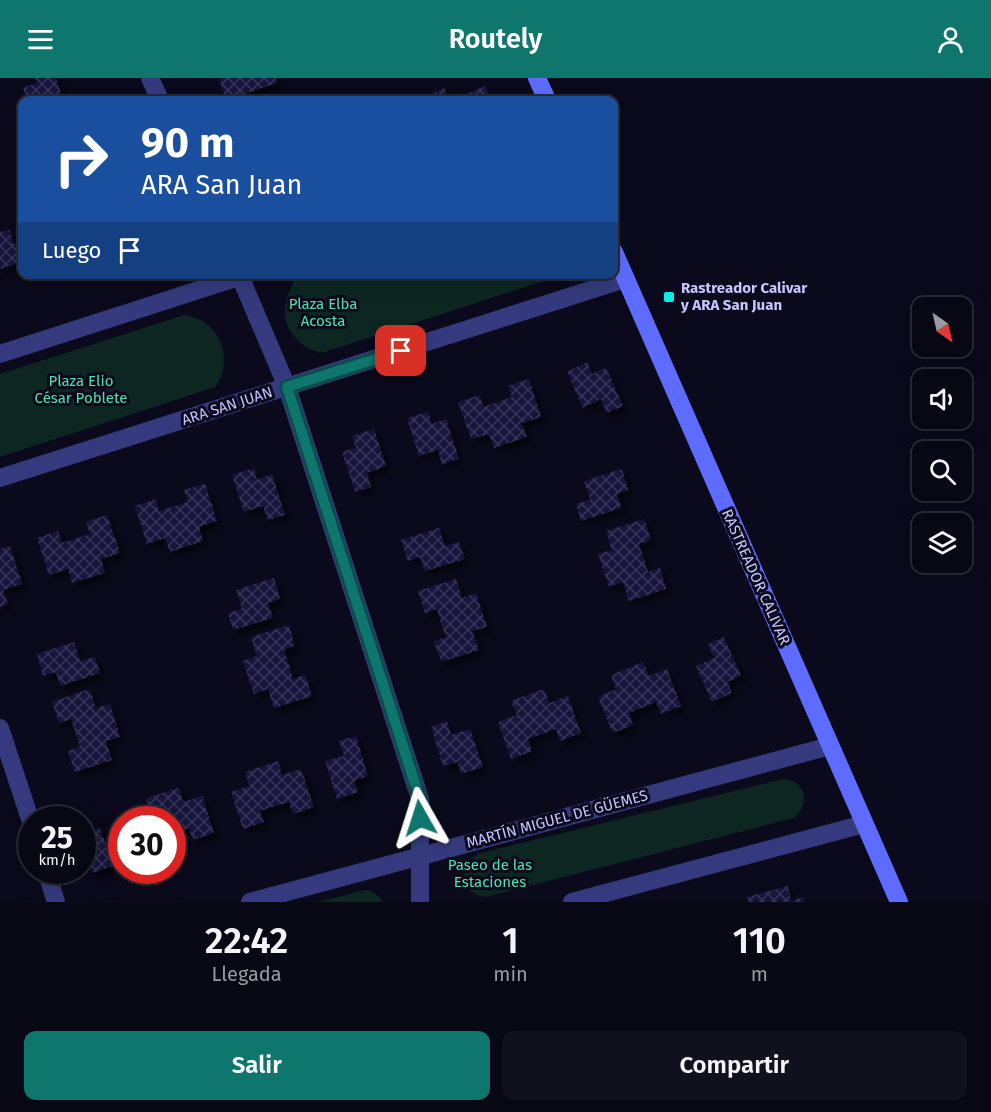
<!DOCTYPE html>
<html lang="es">
<meta charset="utf-8">
<style>
:root{--surface:#080815;--page:#11111e;--text:#f1f3f6;--muted:#989aa0;--line:#292934;--accent:#0f766e}
body{margin:0;font-family:"Fira Sans",sans-serif;background:var(--page);color:var(--text);height:100vh;display:flex;flex-direction:column;font-size:22px;white-space:nowrap}
*{box-sizing:border-box;margin:0}
p{font-size:20px;color:var(--muted)}
.icon{flex:none;width:33px;height:33px;fill:none;stroke:currentColor;stroke-width:2;stroke-linecap:round;stroke-linejoin:round}
.map{position:relative;height:824px;overflow:hidden}
.details{display:flex;flex-direction:column;background:var(--surface);flex:1}
.details>*{flex:none}
.top-card{position:absolute;left:18px;top:18px;width:600px;height:183px;border-radius:12px;box-shadow:0 6px 24px #0002,0 0 0 2px var(--line);background:#1a4fa0;color:#fff;overflow:hidden}
.needle{width:39px;rotate:146deg}
.controls{position:absolute;left:912px;top:219px;display:grid;gap:12px}
.controls a{display:grid;place-items:center;width:60px;height:60px;border-radius:12px;background:var(--surface);box-shadow:0 6px 24px #0002,0 0 0 2px var(--line);font-size:30px}
.speed{position:absolute;left:18px;top:728px;display:flex;gap:12px;font-size:30px;font-weight:700;text-align:center}
.speed>*{display:grid;place-content:center;width:78px;height:78px;border-radius:50%;background:var(--surface);box-shadow:0 6px 24px #0002,0 0 0 2px var(--line);line-height:1}
.speed small{font-size:15px;font-weight:400}
.speed .limit{border:9px solid #d22;background:#fff;color:#111}
.pin{position:absolute;display:grid;place-items:center;width:51px;height:51px;color:#fff;margin:-26px;border-radius:12px;box-shadow:0 3px 9px #0006}
.me{position:absolute;width:66px;margin:-33px;rotate:354deg;stroke-linejoin:round;filter:drop-shadow(0 0 4px #0008)}
.turn{display:flex;align-items:center;gap:21px;height:126px;padding:0 24px;font-size:27px}
.turn .icon{width:78px;height:78px;stroke-width:2.5}
.turn b{display:block;font-size:42px;line-height:51px}
.then{display:flex;align-items:center;height:57px;padding:0 24px;background:#0003;gap:12px;font-size:22px}
.eta{display:flex;justify-content:space-evenly;align-items:center;height:102px;text-align:center}
.eta b{font-size:36px;font-weight:600;line-height:42px}
.cta{display:flex;gap:12px;margin-top:auto;padding:12px 24px}
.cta a{flex:1;height:69px;border-radius:12px;background:var(--accent);color:#fff;font-size:24px;font-weight:600;line-height:69px;text-align:center}
.cta a+a{background:var(--page);color:var(--text)}
header{display:flex;justify-content:space-between;align-items:center;height:78px;padding:0 24px;background:var(--accent);color:#fff;font-size:27px;font-weight:600}
.map>svg:first-child{display:block}
.green{fill:#0d2622}
.building{fill:url(#building-cross-hatch);filter:url(#shadow)}
.lines{fill:none;stroke-linecap:round;stroke-linejoin:round}
.street{stroke:#343a7d;stroke-width:18}
.secondary{stroke:#5d6cff;stroke-width:18}
.route-casing{stroke:#0a4d48;stroke-width:15}
.route{stroke:#0f766e;stroke-width:10}
.poi-dot{fill:#00f1ec;stroke:#0b0a1c;stroke-width:2}
.labels{text-anchor:middle;dominant-baseline:central;stroke-width:6;stroke-linejoin:round;paint-order:stroke}
.poi-label{font-size:15px;font-weight:bold;fill:#c6c6ff;stroke:#0b0a1c;text-anchor:start}
.park-label{font-size:15px;fill:#4fe1ac;stroke:#0b0a1c}
.street-label{font-size:15px;fill:#c6c6ff;stroke:#0b0a1c}
</style>
<header><svg class="icon" aria-label="menu" viewBox="0 0 24 24"><path d="M4 6h16M4 12h16M4 18h16"/></svg>Routely<svg class="icon" aria-label="person" viewBox="0 0 24 24"><circle cx="12" cy="8" r="4"/><path d="M4 21q1-7 8-7t8 7"/></svg></header>
<div class="map">
<svg width="991" height="824" viewBox="0 0 991 824">
<defs>
<pattern id="building-cross-hatch" width="8" height="8" patternUnits="userSpaceOnUse" patternTransform="scale(1.5)"><rect width="8" height="8" fill="#19163d"/><path d="M0 0l8 8M0 8l8-8" fill="none" stroke="#39365a"/></pattern>
<filter id="shadow"><feDropShadow dx="5.5" dy="5.5" stdDeviation="3" flood-color="#0009"/></filter>
</defs>
<rect width="100%" height="100%" fill="#0b0a1c"/>
<path class="green" d="M 308,197 L 308,196 L 548,197 L 541,204 L 321,275 C 296,268 280,248 286,222 C 288,215 292,208 295,201 Z
M 184,237 C 190,238 196,239 202,243 C 225,256 231,288 215,309 L 0,379 L 0,296 Z
M 783,701 C 806,702 811,726 794,740 L 486,819 C 459,816 456,787 480,775 Z
M 365,812 C 374,813 378,817 383,824 L 318,824 Z"/>
<path class="building" d="M 35,0 L 56,0 L 63,22 L 27,22 L 23,10 L 37,5 Z
M 219,0 L 276,0 L 277,5 L 226,22 Z
M 485,8 L 491,22 L 453,22 Z
M 444,10 L 449,22 L 415,22 L 429,17 Z
M 9,152 L 14,166 L 22,163 L 22,195 L 19,185 L 0,191 L 0,154 Z
M 587,284 L 592,296 L 606,290 L 623,328 L 607,335 L 601,321 L 583,330 L 567,294 Z
M 529,301 L 541,339 L 522,345 L 527,359 L 494,370 L 489,356 L 471,361 L 458,324 L 480,317 L 483,329 L 498,324 L 512,319 L 508,308 Z
M 428,334 L 432,346 L 446,341 L 459,381 L 442,386 L 438,372 L 419,378 L 407,340 Z
M 374,351 L 386,388 L 367,395 L 371,409 L 355,414 L 342,374 L 356,370 L 352,358 Z
M 254,390 L 257,402 L 272,396 L 285,437 L 268,442 L 263,428 L 244,434 L 232,397 Z
M 622,391 L 628,412 L 617,416 L 621,430 L 581,443 L 576,426 L 590,422 L 584,403 Z
M 205,406 L 217,443 L 199,449 L 203,463 L 170,474 L 165,460 L 147,466 L 135,428 L 156,421 L 159,433 L 188,424 L 184,412 Z
M 107,437 L 120,475 L 101,481 L 105,495 L 72,505 L 68,491 L 49,497 L 37,460 L 58,453 L 62,465 L 90,456 L 86,444 Z
M 644,441 L 651,462 L 639,466 L 648,494 L 660,490 L 666,511 L 629,523 L 623,504 L 609,509 L 598,476 L 612,472 L 606,453 Z
M 439,450 L 445,468 L 459,464 L 465,481 L 425,493 L 420,479 L 408,483 L 401,462 Z
M 10,468 L 22,506 L 3,512 L 8,526 L 0,529 L 0,471 Z
M 274,500 L 280,521 L 268,525 L 273,540 L 233,552 L 228,535 L 242,531 L 236,512 Z
M 456,501 L 462,520 L 476,515 L 487,549 L 472,553 L 479,572 L 441,584 L 434,563 L 446,559 L 441,545 L 437,531 L 425,535 L 418,513 Z
M 289,547 L 295,568 L 284,572 L 293,601 L 305,597 L 312,618 L 274,630 L 268,611 L 254,616 L 243,583 L 257,578 L 251,559 Z
M 724,559 L 741,598 L 727,604 L 732,615 L 712,624 L 696,588 L 714,580 L 708,566 Z
M 74,564 L 80,583 L 95,579 L 100,595 L 60,608 L 56,594 L 43,598 L 37,576 Z
M 643,584 L 649,598 L 667,591 L 681,628 L 661,636 L 656,624 L 629,635 L 633,647 L 613,655 L 598,619 L 616,611 L 611,597 Z
M 89,611 L 96,630 L 110,626 L 120,659 L 106,663 L 112,682 L 75,694 L 68,673 L 80,669 L 71,641 L 59,645 L 52,624 Z
M 544,611 L 549,625 L 568,618 L 581,655 L 560,663 L 556,651 L 528,661 L 532,673 L 511,681 L 498,644 L 517,637 L 511,623 Z
M 447,643 L 451,657 L 470,651 L 483,689 L 461,696 L 458,684 L 443,688 L 431,649 Z
M 356,658 L 368,698 L 354,703 L 358,714 L 337,721 L 325,683 L 344,678 L 339,663 Z
M 278,683 L 282,697 L 301,691 L 314,729 L 293,736 L 289,724 L 275,728 L 260,733 L 264,744 L 243,751 L 231,714 L 250,708 L 245,694 Z
M 179,710 L 183,724 L 202,718 L 214,755 L 193,762 L 189,750 L 172,756 L 172,741 L 131,741 L 150,734 L 146,720 Z
M 100,750 L 113,788 L 92,795 L 88,783 L 82,785 L 82,756 Z
M 788,808 L 791,823 L 803,819 L 805,824 L 749,824 L 747,819 Z"/>
<g class="lines">
<path class="street" d="M 150,0 L 160,22
M 239,196 L 287,309 L 420,721 L 420,824
M 0,276 L 248,196
M 0,400 L 625,201
M 0,650 L 32,747
M 46,792 L 56,824
M 250,824 L 830,668
M 572,824 L 864,746"/>
<path class="secondary" d="M 537,0 L 547,22
M 614,174 L 899,824"/>
</g>
<g class="lines">
<g class="route-casing">
<path id="route" d="M 401,273 L 287,309 L 420,721 L 420,740"/>
</g>
<use href="#route" class="route"/>
</g>
<rect class="poi-dot" x="663" y="213" width="12" height="12" rx="3"/>
<g class="labels">
<g class="poi-label">
<text x="681" y="210">Rastreador Calivar<tspan x="681" dy="17">y ARA San Juan</tspan></text>
</g>
<g class="park-label">
<text x="323" y="226">Plaza Elba<tspan x="323" dy="17">Acosta</tspan></text>
<text x="81" y="303">Plaza Elio<tspan x="81" dy="17">César Poblete</tspan></text>
<text x="490" y="787">Paseo de las<tspan x="490" dy="17">Estaciones</tspan></text>
</g>
<g class="street-label">
<text transform="translate(227 328) rotate(-18)">ARA SAN JUAN</text>
<text transform="translate(756 499) rotate(66)">RASTREADOR CALIVAR</text>
<text transform="translate(557 741) rotate(-15)">MARTÍN MIGUEL DE GÜEMES</text>
</g>
</g>
</svg>
<div class="controls">
<a><svg class="needle" viewBox="-14 -14 28 28"><path d="M0-13l5 13h-10z" fill="#e53935"/><path d="M0 13l5-13h-10z" fill="#989aa0"/></svg></a>
<a><svg class="icon" aria-label="sound" viewBox="0 0 24 24"><path d="M4 9h4l5-4v14l-5-4H4zM17 9q2 3 0 6"/></svg></a>
<a><svg class="icon" aria-label="search" viewBox="0 0 24 24"><circle cx="10" cy="10" r="6"/><path d="M15 15l6 6"/></svg></a>
<a><svg class="icon" aria-label="layers" viewBox="0 0 24 24"><path d="M12 4l9 5-9 5-9-5zM3 14l9 5 9-5"/></svg></a>
</div>
<div class="speed"><div>25<small>km/h</small></div><div class="limit">30</div></div>
<div class="pin" style="left:401px;top:273px;background:#d93025"><svg class="icon" aria-label="arrive" viewBox="0 0 24 24"><path d="M6 21V4h12l-3 4 3 4H6"/></svg></div>
<svg class="me" style="left:420px;top:740px" viewBox="-20 -20 40 40"><path d="M0-17L14 15 0 8-14 15z" fill="#0f766e" stroke="#fff" stroke-width="4"/></svg>
<div class="top-card">
<div class="turn"><svg class="icon" aria-label="right" viewBox="0 0 24 24"><path d="M7 20v-9h11M14 6l5 5-5 5"/></svg><div><b>90 m</b>ARA San Juan</div></div>
<div class="then">Luego<svg class="icon" aria-label="arrive" viewBox="0 0 24 24"><path d="M6 21V4h12l-3 4 3 4H6"/></svg></div>
</div>
</div>
<section class="details">
<div class="eta">
<div><b>22:42</b><p>Llegada</p></div>
<div><b>1</b><p>min</p></div>
<div><b>110</b><p>m</p></div>
</div>
<div class="cta"><a>Salir</a><a>Compartir</a></div>
</section>
